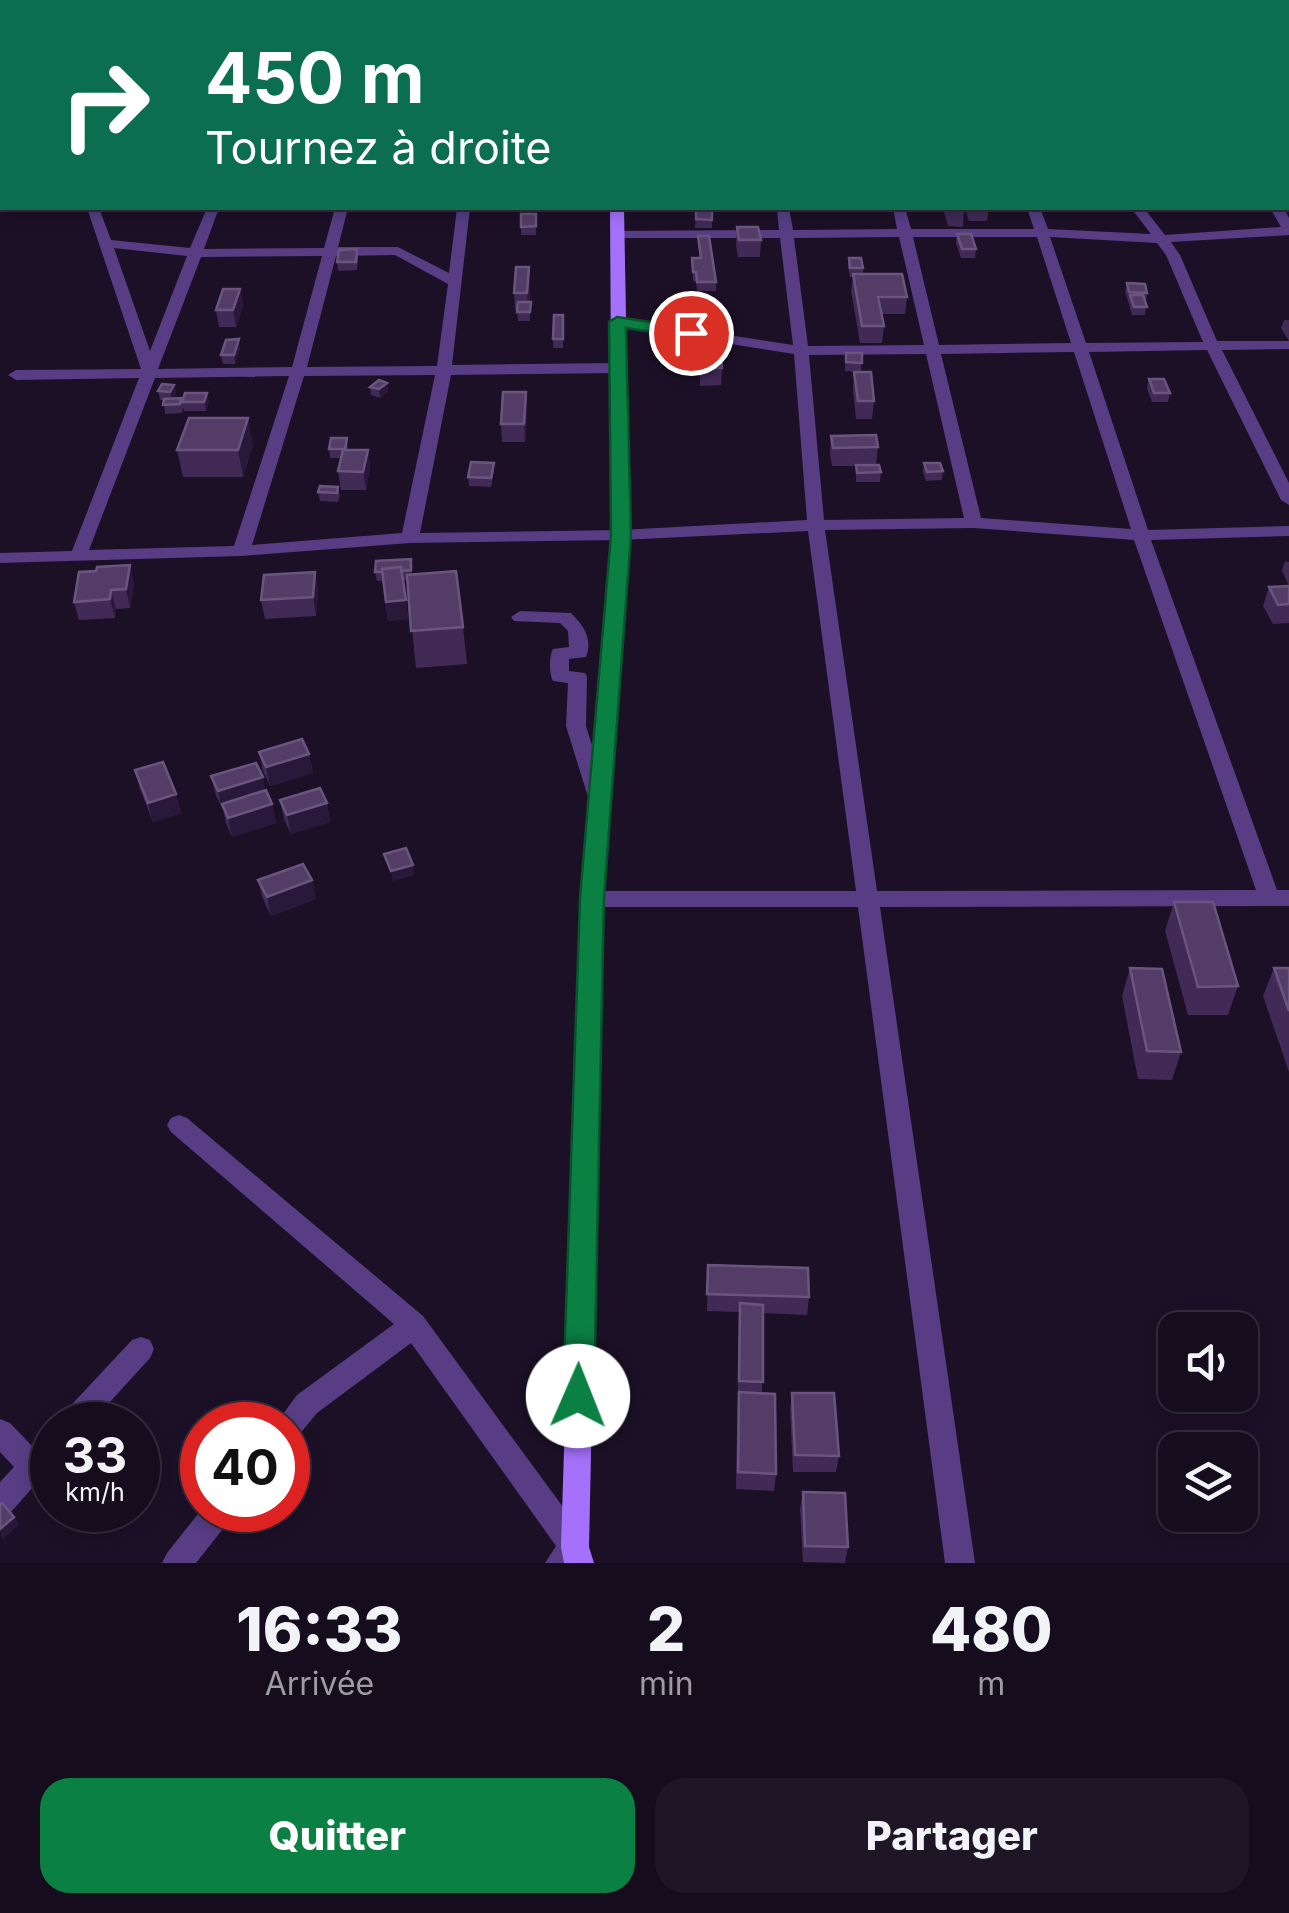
<!DOCTYPE html>
<html lang="fr">
<meta charset="utf-8">
<style>
:root{--surface:#150c1d;--page:#1e1526;--text:#f1f3f6;--muted:#9d9ba4;--line:#342c3b;--accent:#0b8043}
body{margin:0;font-family:Inter,sans-serif;background:var(--page);color:var(--text);height:100vh;display:flex;flex-direction:column;font-size:38px;white-space:nowrap}
*{box-sizing:border-box;margin:0}
p{font-size:32px;color:var(--muted)}
.icon{flex:none;width:55px;height:55px;fill:none;stroke:currentColor;stroke-width:2;stroke-linecap:round;stroke-linejoin:round}
.map{position:relative;height:1563px;overflow:hidden}
.side{display:flex;flex-direction:column;background:var(--surface);flex:1}
.side>*{flex:none}
.hud{position:absolute;left:0px;top:0px;width:1290px;height:210px;box-shadow:0 5px 15px #0003,0 0 0 2px var(--line);background:#0b6e4f;color:#fff;overflow:hidden}
.tools{position:absolute;left:1158px;top:1312px;display:grid;gap:20px}
.tools a{display:grid;place-items:center;width:100px;height:100px;border-radius:20px;background:var(--surface);box-shadow:0 5px 15px #0003,0 0 0 2px var(--line);font-size:50px}
.speed{position:absolute;left:30px;top:1402px;display:flex;gap:20px;font-size:50px;font-weight:700;text-align:center}
.speed>*{display:grid;place-content:center;width:130px;height:130px;border-radius:50%;background:var(--surface);box-shadow:0 5px 15px #0003,0 0 0 2px var(--line);line-height:1}
.speed small{font-size:25px;font-weight:400}
.speed .limit{border:15px solid #d22;background:#fff;color:#111}
.pin{position:absolute;display:grid;place-items:center;width:85px;height:85px;color:#fff;margin:-42px;border:5px solid #fff;border-radius:50%;box-shadow:0 2px 10px #0007}
.me{position:absolute;width:110px;margin:-55px;rotate:1deg;stroke-linejoin:round;filter:drop-shadow(0 0 8px #0008)}
.turn{display:flex;align-items:center;gap:35px;height:210px;padding:0 40px;font-size:45px}
.turn .icon{width:130px;height:130px;stroke-width:2.5}
.turn b{display:block;font-size:70px;line-height:85px}
.eta{display:flex;justify-content:space-evenly;align-items:center;height:170px;text-align:center}
.eta b{font-size:60px;font-weight:800;line-height:70px}
.primary-button{display:flex;gap:20px;margin-top:auto;padding:20px 40px}
.primary-button a{flex:1;height:115px;border-radius:30px;background:var(--accent);color:#fff;font-size:40px;font-weight:800;line-height:115px;text-align:center}
.primary-button a+a{background:var(--page);color:var(--text)}
.map>svg:first-child{display:block}
.lines{fill:none;stroke-linecap:round;stroke-linejoin:round}
.path{stroke:#3391b7;stroke-width:2.5;stroke-dasharray:2.5 5;stroke-linecap:butt}
.street{fill:#583d85;fill-rule:evenodd}
.secondary{fill:#a571fb;fill-rule:evenodd}
.wall{fill:#412a55}
.shaded-wall{fill:#2a183b}
.building{fill:#533d67;stroke:#6a557f;stroke-width:2.5}
.route{fill:#0b8043;stroke:#07532c;stroke-width:2.5}
</style>
<div class="map">
<svg width="1289" height="1563" viewBox="0 0 1289 1563">
<rect width="100%" height="100%" fill="#1c1027"/>
<g class="lines">
<path class="path" d="M 544,0 L 548,2"/>
<path class="street" d="M 750,0 L 760,0 L 760,2 L 750,2 Z
M 850,0 L 860,0 L 860,2 L 850,2 Z
M 959,0 L 969,0 L 969,2 L 959,2 Z
M 0,84 L 2,85 L 2,91 L 0,92 Z
M 1288,86 L 1289,86 L 1289,94 L 1288,93 Z
M 1288,149 L 1289,149 L 1289,157 L 1288,157 Z
M 87,208 L 99,208 L 111,240 L 190,248 L 207,208 L 219,208 L 204,249 L 324,248 L 335,208 L 348,208 L 338,247 L 398,247 L 449,273 L 457,208 L 470,208 L 452,365 L 618,363 L 626,368 L 618,373 L 451,375 L 420,533 L 621,530 L 807,520 L 794,354 L 617,326 L 610,322 L 617,318 L 793,345 L 780,238 L 617,238 L 612,237 L 612,231 L 779,230 L 777,208 L 789,208 L 793,230 L 897,229 L 893,208 L 905,208 L 911,229 L 1034,229 L 1027,208 L 1040,208 L 1048,229 L 1151,234 L 1131,208 L 1144,208 L 1165,235 L 1281,227 L 1270,208 L 1284,208 L 1289,218 L 1289,235 L 1171,242 L 1180,255 L 1217,341 L 1289,341 L 1289,349 L 1222,350 L 1289,483 L 1289,505 L 1281,500 L 1207,350 L 1089,352 L 1148,530 L 1289,526 L 1289,536 L 1151,540 L 1277,890 L 1289,890 L 1289,906 L 880,907 L 975,1563 L 945,1563 L 858,907 L 592,907 L 584,905 L 581,899 L 584,893 L 592,891 L 856,891 L 808,531 L 621,540 L 410,543 L 241,556 L 0,563 L 0,553 L 72,551 L 139,378 L 16,380 L 8,375 L 16,370 L 141,369 ZM 899,237 L 924,345 L 808,346 L 794,238 ZM 913,237 L 1037,237 L 1071,343 L 939,345 ZM 1050,237 L 1157,243 L 1166,255 L 1203,342 L 1086,343 ZM 114,248 L 187,256 L 150,351 ZM 395,255 L 448,284 L 437,366 L 307,367 L 336,256 ZM 322,256 L 292,367 L 158,369 L 201,257 ZM 1074,352 L 1131,529 L 981,518 L 941,354 ZM 926,354 L 964,518 L 824,520 L 809,355 ZM 435,375 L 402,533 L 252,545 L 304,376 ZM 289,376 L 234,546 L 89,550 L 155,378 ZM 974,528 L 1134,540 L 1256,890 L 877,891 L 825,530 Z
M 520,611 L 571,613 C 584,626 593,639 586,657 L 569,659 L 569,671 L 585,673 L 587,677 L 586,726 L 609,800 L 606,805 L 592,805 L 589,800 L 566,726 L 568,683 L 553,681 C 549,674 549,656 553,649 L 569,647 L 568,631 L 560,623 L 514,621 L 511,617 Z
M 179,1115 L 187,1118 L 423,1316 L 585,1537 L 589,1547 L 580,1563 L 545,1563 L 556,1546 L 411,1343 L 317,1413 L 298,1436 L 288,1440 L 288,1425 L 275,1425 L 297,1395 L 394,1324 L 171,1132 L 167,1125 L 171,1118 Z
M 141,1337 L 150,1340 L 154,1349 L 150,1358 L 89,1425 L 57,1425 L 61,1416 L 132,1340 Z
M 0,1419 L 10,1423 L 33,1447 L 42,1437 L 52,1433 L 52,1466 L 10,1513 L 0,1517 L 0,1482 L 14,1467 L 0,1452 Z
M 202,1509 L 234,1510 L 230,1520 L 196,1563 L 162,1563 L 167,1553 Z"/>
<path class="secondary" d="M 278,0 L 293,0 L 294,2 L 280,2 Z
M 610,208 L 624,208 L 630,535 L 603,899 L 589,1547 L 594,1563 L 564,1563 L 561,1547 L 581,899 L 612,535 Z"/>
</g>
<path class="wall" d="M 696,208 L 712,208 L 712,228 L 695,228 Z
M 714,208 L 733,208 L 733,211 L 714,211 Z
M 943,208 L 964,208 L 963,227 L 948,226 Z
M 965,208 L 989,208 L 987,221 L 969,221 Z
M 521,214 L 536,214 L 536,235 L 521,235 Z
M 737,227 L 761,240 L 760,257 L 738,257 L 736,244 Z
M 957,234 L 976,249 L 975,258 L 961,258 L 956,243 Z
M 698,236 L 716,282 L 716,291 L 697,291 L 696,281 L 693,281 L 692,258 L 700,258 Z
M 357,249 L 358,258 L 357,270 L 338,271 L 337,262 Z
M 849,258 L 863,268 L 863,274 L 907,297 L 905,314 L 881,314 L 884,326 L 882,343 L 860,343 L 851,291 L 853,277 L 850,277 L 848,267 Z
M 529,267 L 530,321 L 518,321 L 517,310 L 515,310 L 514,293 Z
M 1127,283 L 1147,293 L 1145,315 L 1132,315 L 1125,291 Z
M 240,289 L 243,306 L 236,327 L 219,327 L 216,310 Z
M 554,315 L 563,315 L 563,348 L 553,348 Z
M 1284,320 L 1289,320 L 1289,341 L 1281,328 Z
M 699,346 L 722,368 L 721,385 L 700,386 Z
M 240,348 L 235,364 L 223,364 L 221,355 Z
M 846,353 L 862,353 L 861,372 L 845,371 Z
M 854,372 L 874,401 L 872,419 L 856,419 L 853,390 Z
M 1149,379 L 1170,393 L 1168,402 L 1152,402 L 1147,388 Z
M 387,383 L 388,392 L 380,398 L 371,395 L 370,387 Z
M 174,385 L 176,394 L 173,398 L 181,398 L 183,407 L 182,413 L 165,414 L 164,400 L 160,400 L 158,391 Z
M 526,392 L 527,410 L 525,442 L 502,442 L 501,424 Z
M 207,393 L 209,402 L 206,411 L 184,411 L 182,402 Z
M 831,436 L 878,447 L 876,465 L 881,472 L 880,482 L 856,482 L 856,466 L 832,466 L 830,454 Z
M 347,438 L 348,450 L 368,450 L 370,468 L 366,490 L 341,490 L 338,471 L 342,458 L 330,458 L 329,449 Z
M 253,445 L 243,477 L 183,477 L 177,450 Z
M 494,463 L 494,472 L 491,487 L 469,486 L 468,477 Z
M 924,463 L 943,471 L 942,480 L 926,481 L 923,472 Z
M 338,487 L 340,496 L 338,502 L 320,501 L 318,492 Z
M 411,559 L 412,575 L 463,627 L 467,664 L 416,668 L 407,580 L 403,580 L 408,619 L 388,621 L 383,581 L 377,581 L 375,572 Z
M 1285,561 L 1289,562 L 1289,586 L 1282,571 Z
M 315,572 L 318,591 L 316,616 L 265,619 L 261,600 Z
M 134,584 L 130,608 L 116,609 L 115,618 L 79,620 L 74,602 Z
M 1289,586 L 1289,623 L 1273,624 L 1263,606 L 1269,587 Z
M 259,752 L 309,754 L 313,773 L 270,786 L 263,771 Z
M 135,770 L 176,794 L 181,813 L 153,822 L 140,789 Z
M 211,776 L 265,790 L 272,804 L 276,823 L 232,837 L 226,823 L 223,809 L 216,796 Z
M 280,800 L 327,803 L 330,822 L 291,834 L 284,819 Z
M 258,880 L 316,899 L 271,916 L 263,899 Z
M 1174,902 L 1238,986 L 1228,1015 L 1188,1015 L 1165,931 Z
M 1130,968 L 1181,1052 L 1172,1080 L 1138,1079 L 1122,996 Z
M 1274,968 L 1289,968 L 1289,1072 L 1263,996 Z
M 708,1265 L 809,1297 L 807,1315 L 763,1313 L 762,1393 L 776,1474 L 774,1491 L 736,1489 L 739,1312 L 707,1311 Z
M 792,1393 L 839,1456 L 836,1472 L 793,1472 L 790,1410 Z
M 803,1492 L 848,1547 L 845,1563 L 803,1562 L 800,1508 Z"/>
<path class="shaded-wall" d="M 529,267 L 530,284 L 528,310 L 527,293 Z
M 240,289 L 243,306 L 236,327 L 233,310 Z
M 239,339 L 240,348 L 235,364 L 234,355 Z
M 387,383 L 388,392 L 380,398 L 379,389 Z
M 174,385 L 176,394 L 172,401 L 170,392 Z
M 526,392 L 527,410 L 525,442 L 524,424 Z
M 207,393 L 209,402 L 206,411 L 204,402 Z
M 248,418 L 253,445 L 243,477 L 238,450 Z
M 368,450 L 370,468 L 366,490 L 363,472 Z
M 130,565 L 134,584 L 130,608 L 126,589 Z
M 315,572 L 318,591 L 316,616 L 313,597 Z
M 111,590 L 116,609 L 115,618 L 110,599 Z
M 406,600 L 408,619 L 388,621 L 386,602 Z
M 309,754 L 313,773 L 270,786 L 266,767 Z
M 263,777 L 266,796 L 222,804 L 222,810 L 218,791 Z
M 176,794 L 181,813 L 153,822 L 148,803 Z
M 327,803 L 330,822 L 291,834 L 287,815 Z
M 272,804 L 276,823 L 232,837 L 228,818 Z
M 413,865 L 414,875 L 392,881 L 391,871 Z
M 312,880 L 316,899 L 271,916 L 267,897 Z
M 14,1517 L 19,1525 L 2,1540 L 0,1529 Z"/>
<path class="building" d="M 696,208 L 712,208 L 712,220 L 696,219 Z
M 949,208 L 964,208 L 965,210 L 950,210 Z
M 521,214 L 536,214 L 536,226 L 521,227 Z
M 737,227 L 758,227 L 761,240 L 739,240 Z
M 957,234 L 971,234 L 976,249 L 962,249 Z
M 698,236 L 709,236 L 716,282 L 697,282 L 696,272 L 693,272 L 692,258 L 701,258 Z
M 357,249 L 356,262 L 337,262 L 339,250 Z
M 849,258 L 861,258 L 863,268 L 850,268 Z
M 516,267 L 529,267 L 527,293 L 514,293 Z
M 853,274 L 902,274 L 907,297 L 878,297 L 884,326 L 862,326 Z
M 1127,283 L 1145,284 L 1147,293 L 1129,292 Z
M 223,289 L 240,289 L 233,310 L 216,310 Z
M 1130,295 L 1143,295 L 1147,307 L 1134,307 Z
M 518,302 L 531,302 L 530,312 L 517,312 Z
M 554,315 L 563,315 L 563,339 L 553,339 Z
M 239,339 L 234,355 L 221,355 L 226,340 Z
M 699,346 L 720,346 L 722,368 L 701,368 Z
M 846,353 L 862,353 L 862,363 L 846,362 Z
M 854,372 L 871,372 L 874,401 L 858,401 Z
M 1149,379 L 1164,379 L 1170,393 L 1154,393 Z
M 379,380 L 387,383 L 379,389 L 370,387 Z
M 162,384 L 174,385 L 170,392 L 158,391 Z
M 503,392 L 526,392 L 524,424 L 501,424 Z
M 185,393 L 207,393 L 204,402 L 182,402 Z
M 181,398 L 180,404 L 163,405 L 164,399 Z
M 189,418 L 248,418 L 238,450 L 177,450 Z
M 876,435 L 878,447 L 833,448 L 831,436 Z
M 331,438 L 347,438 L 345,449 L 329,449 Z
M 343,450 L 368,450 L 363,472 L 338,471 Z
M 471,462 L 494,463 L 491,478 L 468,477 Z
M 924,463 L 940,463 L 943,471 L 927,472 Z
M 856,465 L 879,465 L 881,472 L 857,473 Z
M 320,486 L 338,487 L 337,493 L 318,492 Z
M 411,559 L 411,570 L 401,571 L 401,567 L 382,569 L 382,572 L 375,572 L 376,561 Z
M 130,565 L 126,589 L 111,590 L 110,599 L 74,602 L 79,572 L 96,571 L 97,567 Z
M 401,567 L 406,600 L 386,602 L 382,569 Z
M 456,571 L 463,627 L 411,631 L 407,575 Z
M 315,572 L 313,597 L 261,600 L 264,575 Z
M 1289,586 L 1289,604 L 1278,605 L 1269,587 Z
M 302,739 L 309,754 L 266,767 L 259,752 Z
M 163,762 L 176,794 L 148,803 L 135,770 Z
M 256,763 L 263,777 L 218,791 L 211,776 Z
M 320,788 L 327,803 L 287,815 L 280,800 Z
M 266,790 L 272,804 L 228,818 L 222,804 Z
M 406,848 L 413,865 L 391,871 L 384,854 Z
M 303,864 L 312,880 L 267,897 L 258,880 Z
M 1174,902 L 1213,902 L 1238,986 L 1198,987 Z
M 1130,968 L 1162,969 L 1181,1052 L 1147,1051 Z
M 1274,968 L 1289,968 L 1289,1011 Z
M 708,1265 L 808,1268 L 809,1297 L 707,1294 Z
M 740,1303 L 763,1305 L 763,1382 L 739,1381 Z
M 739,1392 L 775,1394 L 776,1474 L 738,1472 Z
M 792,1393 L 834,1393 L 839,1456 L 795,1455 Z
M 803,1492 L 845,1493 L 848,1547 L 805,1546 Z
M 2,1503 L 14,1517 L 0,1529 L 0,1505 Z"/>
<path class="route" d="M 617,317 L 691,328 L 699,333 L 691,338 L 626,328 L 631,535 L 604,898 L 594,1396 L 589,1406 L 578,1410 L 568,1406 L 563,1396 L 580,898 L 611,535 L 609,322 Z"/>
</svg>
<div class="tools">
<a><svg class="icon" aria-label="sound" viewBox="0 0 24 24"><path d="M4 9h4l5-4v14l-5-4H4zM17 9q2 3 0 6"/></svg></a>
<a><svg class="icon" aria-label="layers" viewBox="0 0 24 24"><path d="M12 4l9 5-9 5-9-5zM3 14l9 5 9-5"/></svg></a>
</div>
<div class="speed"><div>33<small>km/h</small></div><div class="limit">40</div></div>
<div class="pin" style="left:691px;top:333px;background:#d93025"><svg class="icon" aria-label="arrive" viewBox="0 0 24 24"><path d="M6 21V4h12l-3 4 3 4H6"/></svg></div>
<svg class="me" style="left:578px;top:1396px" viewBox="-20 -20 40 40"><circle r="19" fill="#fff"/><path d="M0-13L10 11 0 6-10 11z" fill="#0b8043"/></svg>
<div class="hud">
<div class="turn"><svg class="icon" aria-label="right" viewBox="0 0 24 24"><path d="M7 20v-9h11M14 6l5 5-5 5"/></svg><div><b>450 m</b>Tournez à droite</div></div>
</div>
</div>
<section class="side">
<div class="eta">
<div><b>16:33</b><p>Arrivée</p></div>
<div><b>2</b><p>min</p></div>
<div><b>480</b><p>m</p></div>
</div>
<div class="primary-button"><a>Quitter</a><a>Partager</a></div>
</section>
